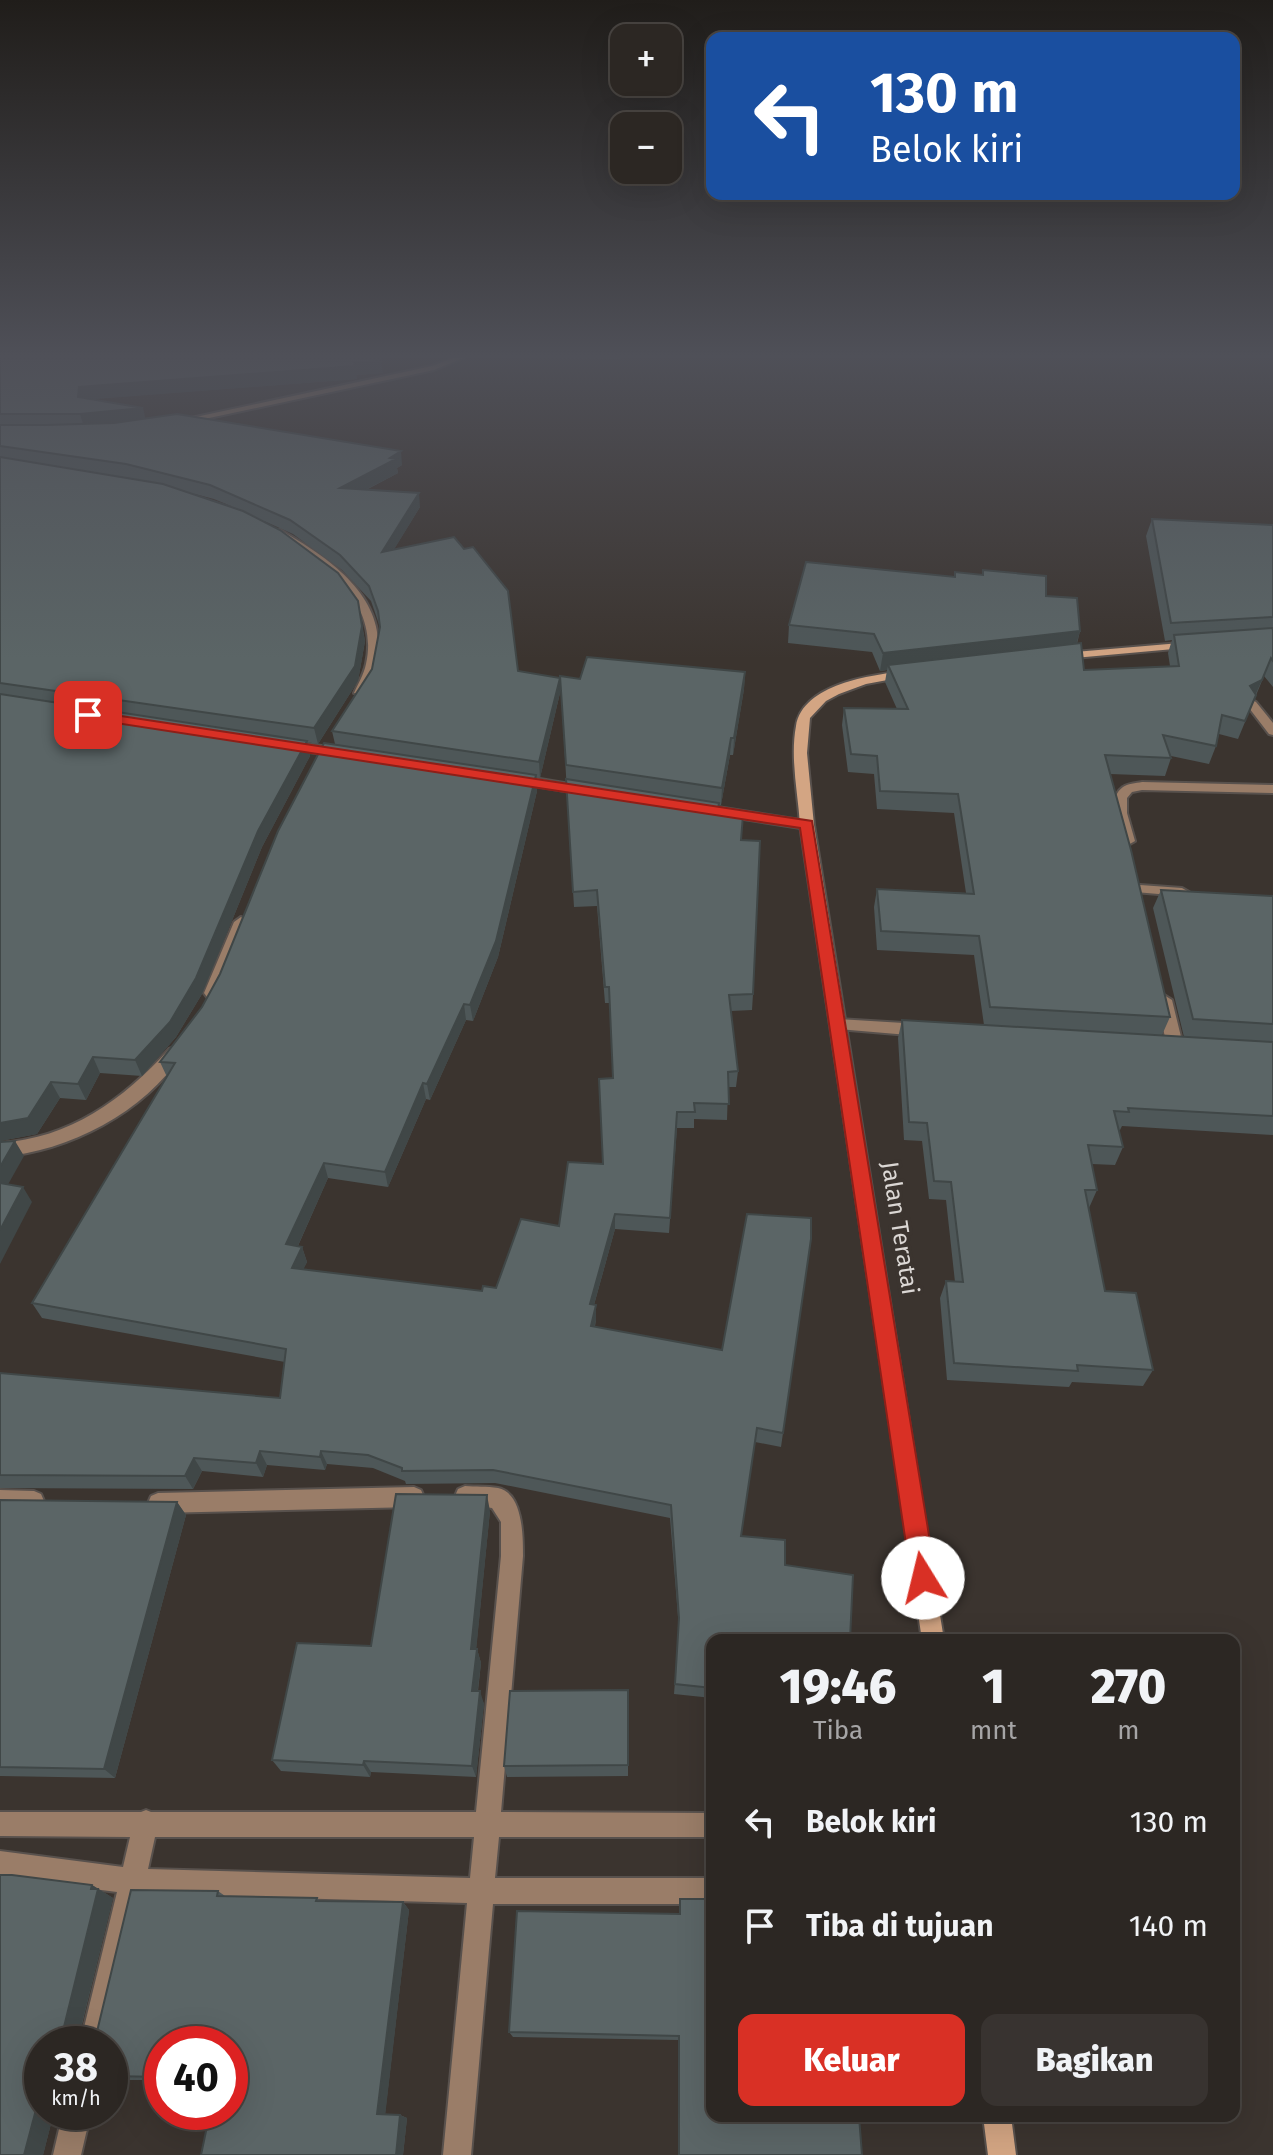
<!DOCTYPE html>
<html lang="id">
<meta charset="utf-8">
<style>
:root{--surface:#2c2723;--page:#383330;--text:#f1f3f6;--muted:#a6a5a6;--line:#484441;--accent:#d93025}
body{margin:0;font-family:"Fira Sans",sans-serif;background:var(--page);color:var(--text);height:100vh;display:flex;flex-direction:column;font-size:30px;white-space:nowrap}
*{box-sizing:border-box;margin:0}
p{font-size:26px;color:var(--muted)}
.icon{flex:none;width:44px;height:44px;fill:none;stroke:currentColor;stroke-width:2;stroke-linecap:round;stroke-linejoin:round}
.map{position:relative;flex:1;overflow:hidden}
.side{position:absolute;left:706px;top:1634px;width:534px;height:488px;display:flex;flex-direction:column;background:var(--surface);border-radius:16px;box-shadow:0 8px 32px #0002,0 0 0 2px var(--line)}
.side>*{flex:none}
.guide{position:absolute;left:706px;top:32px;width:534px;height:168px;border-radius:16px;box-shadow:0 8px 32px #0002,0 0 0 2px var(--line);background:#1a4fa0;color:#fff;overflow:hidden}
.controls{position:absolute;left:610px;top:24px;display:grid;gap:16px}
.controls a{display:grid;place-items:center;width:72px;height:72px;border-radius:16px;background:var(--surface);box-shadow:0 8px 32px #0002,0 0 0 2px var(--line);font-size:40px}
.speed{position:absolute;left:24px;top:2026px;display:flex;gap:16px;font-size:40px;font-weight:700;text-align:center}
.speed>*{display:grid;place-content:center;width:104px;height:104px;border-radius:50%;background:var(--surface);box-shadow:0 8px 32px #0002,0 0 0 2px var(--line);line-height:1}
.speed small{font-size:20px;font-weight:400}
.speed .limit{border:12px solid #d22;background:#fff;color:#111}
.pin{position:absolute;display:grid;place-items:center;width:68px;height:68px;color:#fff;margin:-34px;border-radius:16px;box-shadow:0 4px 12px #0006}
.me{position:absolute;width:88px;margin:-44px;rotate:351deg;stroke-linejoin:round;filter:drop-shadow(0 0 6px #0008)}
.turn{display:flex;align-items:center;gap:28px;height:168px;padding:0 32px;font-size:36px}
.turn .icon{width:104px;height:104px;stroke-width:2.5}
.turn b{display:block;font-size:56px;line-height:68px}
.eta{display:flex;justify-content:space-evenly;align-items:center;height:136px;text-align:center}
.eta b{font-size:48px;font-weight:800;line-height:56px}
.button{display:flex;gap:16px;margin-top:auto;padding:16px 32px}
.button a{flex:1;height:92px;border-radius:16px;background:var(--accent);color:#fff;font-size:32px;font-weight:800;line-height:92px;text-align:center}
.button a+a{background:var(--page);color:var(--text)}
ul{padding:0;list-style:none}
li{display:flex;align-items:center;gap:24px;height:104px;padding:0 32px}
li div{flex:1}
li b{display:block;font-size:30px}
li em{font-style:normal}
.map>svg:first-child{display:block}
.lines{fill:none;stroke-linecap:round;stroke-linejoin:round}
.street-casing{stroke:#58514d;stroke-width:4}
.secondary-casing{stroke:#58514d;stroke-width:4}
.street{fill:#9a7d68;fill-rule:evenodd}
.secondary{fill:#d3a583;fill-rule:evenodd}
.wall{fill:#4e5758;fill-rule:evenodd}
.shaded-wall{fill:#404747}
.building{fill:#5b6566;stroke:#404747;stroke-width:2}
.route{fill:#d93025;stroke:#8d1f18;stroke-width:2}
.labels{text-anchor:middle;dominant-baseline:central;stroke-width:7;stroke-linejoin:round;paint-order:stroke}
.street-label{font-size:24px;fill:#dbd7d4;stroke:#3b342f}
</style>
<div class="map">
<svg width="1273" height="2155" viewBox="0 0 1273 2155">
<rect width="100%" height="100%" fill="#3b342f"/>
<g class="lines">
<g class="street-casing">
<path id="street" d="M 453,358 L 463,358 L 434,370 L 181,424 L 177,421 L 432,366 Z
M 274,530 L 280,530 C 345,566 407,616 364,695 L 354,693 C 358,684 364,674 366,664 C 380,601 322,561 274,534 Z
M 1252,700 L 1256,702 L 1273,723 L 1273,735 L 1269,734 L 1246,704 Z
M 286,741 L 343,749 L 349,753 L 343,757 L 282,748 L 280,745 Z
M 516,775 L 588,787 L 594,791 L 588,795 L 512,782 L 510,779 Z
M 1142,782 L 1273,785 L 1273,793 L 1142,790 L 1132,792 L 1127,798 L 1127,813 L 1135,841 L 1128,845 L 1123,844 C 1117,829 1106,799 1123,787 C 1127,784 1136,783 1142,782 Z
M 698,804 L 807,821 L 814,825 L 807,829 L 693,811 L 693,805 Z
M 1140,885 L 1182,888 L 1189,892 L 1182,896 L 1135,892 L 1133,889 Z
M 241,917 L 248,922 L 220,993 L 212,998 L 207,997 L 204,993 L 234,922 Z
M 1164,995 L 1172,1000 L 1183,1045 L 1175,1051 L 1167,1045 L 1156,1000 Z
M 838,1019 L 920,1024 L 928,1030 L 920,1036 L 838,1029 L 830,1024 Z
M 175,1047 L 183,1053 C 144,1113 69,1151 0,1157 L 0,1143 C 70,1138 123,1100 169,1049 Z
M 465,1486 C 475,1487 487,1486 498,1488 C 523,1493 523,1536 523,1556 L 501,1812 L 712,1813 L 712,1837 L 499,1837 L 495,1878 L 712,1878 L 712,1904 L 493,1904 L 471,2155 L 443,2155 L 467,1903 L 142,1894 L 108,2044 L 80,2044 L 117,1892 L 0,1877 L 0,1851 L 123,1867 L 130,1837 L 0,1836 L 0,1812 L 141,1812 L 146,1810 L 151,1812 L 476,1812 L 501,1556 L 501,1522 L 492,1508 L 458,1503 L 455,1496 L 458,1489 ZM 155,1837 L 474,1837 L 470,1878 L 148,1869 Z
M 414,1487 L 421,1490 L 424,1497 L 421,1504 L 414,1507 L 158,1513 L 151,1510 L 148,1503 L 151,1496 L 158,1493 Z
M 0,1490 L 34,1491 L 41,1494 L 44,1501 L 41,1508 L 34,1511 L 0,1510 Z
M 63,2112 L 91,2112 L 81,2155 L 53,2155 Z"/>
</g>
<g class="secondary-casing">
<path id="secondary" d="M 1192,642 L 1196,643 L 1196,647 L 1063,659 L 1057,656 L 1063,653 Z
M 905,671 L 909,672 L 909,676 L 866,684 L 839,694 L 826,701 L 810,718 L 807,753 L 814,825 L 944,1640 L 922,1640 L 800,825 C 798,793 790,758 796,726 C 803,684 871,675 905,671 Z
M 983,2116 L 1011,2116 L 1016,2155 L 988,2155 Z"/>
</g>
<use href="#street" class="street"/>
<use href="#secondary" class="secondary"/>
</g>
<path class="wall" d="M 0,358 L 383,373 L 356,375 L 357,379 L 89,399 L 145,418 L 402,465 L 397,468 L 398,473 L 366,490 L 420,507 L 394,549 L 518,671 L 560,678 L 560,693 L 540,778 L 536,777 L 537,791 L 498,957 L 473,1021 L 466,1020 L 430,1100 L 426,1099 L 388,1187 L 328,1178 L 298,1246 L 302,1247 L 307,1262 L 303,1269 L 482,1291 L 496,1288 L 559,1226 L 603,1164 L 613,1078 L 610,1003 L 605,1003 L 597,906 L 574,907 L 560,676 L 580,679 L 745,672 L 744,689 L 733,755 L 730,755 L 721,805 L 719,805 L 719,814 L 741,840 L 753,994 L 752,1010 L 731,1011 L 738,1071 L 736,1087 L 728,1087 L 727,1120 L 694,1119 L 694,1128 L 677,1128 L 669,1233 L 615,1229 L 594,1305 L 596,1320 L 595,1326 L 783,1433 L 781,1447 L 755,1442 L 712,1640 L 712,1698 L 674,1694 L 679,1629 L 670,1518 L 495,1483 L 406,1484 L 405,1481 L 373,1468 L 327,1464 L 325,1470 L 267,1465 L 263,1477 L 202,1471 L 193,1489 L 0,1488 L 0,1373 L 280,1398 L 285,1362 L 42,1318 L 32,1303 L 167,1077 L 160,1062 L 202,1007 L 220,974 L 335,744 L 332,731 L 372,669 L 380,627 L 371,601 L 342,570 L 293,534 L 264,521 L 358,601 L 365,641 L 358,681 L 318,744 L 307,742 L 310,756 L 262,847 L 202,994 L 176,1037 L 142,1076 L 100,1073 L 86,1100 L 60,1098 L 37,1134 L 0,1141 ZM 88,472 L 130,478 L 139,480 ZM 191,493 L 214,499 L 231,506 Z
M 519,358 L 621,358 L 621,359 Z
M 1152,519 L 1273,525 L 1273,687 L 1264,676 L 1238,739 L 1219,734 L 1216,746 L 1209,764 L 1171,756 L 1171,758 L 1165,776 L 1110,774 L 1170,1017 L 1162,1035 L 1184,1037 L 1153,908 L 1161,890 L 1273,896 L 1273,1135 L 1122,1126 L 1120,1130 L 1119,1130 L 1123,1147 L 1115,1165 L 1092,1164 L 1097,1190 L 1089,1208 L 1105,1291 L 1153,1370 L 1143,1386 L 1072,1382 L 1069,1387 L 947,1380 L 940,1298 L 946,1281 L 955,1282 L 946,1200 L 929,1199 L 922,1141 L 904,1140 L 898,1038 L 902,1020 L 984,1025 L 974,955 L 877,950 L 874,907 L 877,889 L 966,893 L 954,813 L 877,809 L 874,774 L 848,772 L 842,725 L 844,708 L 897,709 L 885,682 L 887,670 L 880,671 L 872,652 L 788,643 L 789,625 L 954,577 L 982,575 L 983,570 L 1046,596 L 1080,631 L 1077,644 L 1084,670 L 1170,666 L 1168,653 L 1172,640 L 1165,641 L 1146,536 Z
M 0,1500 L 177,1502 L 186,1515 L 115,1778 L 0,1776 Z
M 490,1511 L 476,1649 L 477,1649 L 481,1663 L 478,1691 L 484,1704 L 476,1777 L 371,1772 L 370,1777 L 281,1771 L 272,1760 Z
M 628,1690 L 628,1776 L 507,1777 L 504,1766 Z
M 92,1885 L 113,1898 L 78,2041 L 95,2040 L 218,1891 L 225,1896 L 317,1898 L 320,1901 L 403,1902 L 409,1910 L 385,2114 L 400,2115 L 407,2118 L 403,2155 L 201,2155 L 230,2044 L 162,2044 L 162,2080 L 110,2080 L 110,2044 L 42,2044 L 54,2112 L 43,2155 L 0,2155 Z
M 680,1899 L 862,2155 L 678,2155 L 678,2040 L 513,2037 L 509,2032 L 679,1914 Z"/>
<path class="shaded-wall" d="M 381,361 L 383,373 L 356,375 L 357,379 L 83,400 L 78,397 L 79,387 Z
M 143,408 L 146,421 L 84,427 L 80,414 Z
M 401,451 L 402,465 L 397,468 L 398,473 L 342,502 L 340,488 Z
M 419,493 L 420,507 L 384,566 L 382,552 Z
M 362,626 L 365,641 L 358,681 L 318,744 L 314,728 Z
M 1080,631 L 1075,649 L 888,665 L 887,670 L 880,671 L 883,653 Z
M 745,672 L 744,689 L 733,755 L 734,738 Z
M 560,678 L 560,693 L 540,778 L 539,762 Z
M 1262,680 L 1254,698 L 1250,686 Z
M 731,738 L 730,755 L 721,805 L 722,788 Z
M 307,741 L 310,756 L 262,847 L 202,994 L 176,1037 L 142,1076 L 135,1060 Z
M 536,775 L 537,791 L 498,957 L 473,1021 L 470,1005 Z
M 464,1004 L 466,1020 L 430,1100 L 427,1084 Z
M 93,1057 L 100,1073 L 86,1100 L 78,1084 Z
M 51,1082 L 60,1098 L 37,1134 L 0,1141 L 0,1123 Z
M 423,1083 L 426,1099 L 388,1187 L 385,1172 Z
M 15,1141 L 24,1156 L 1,1197 L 0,1194 L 0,1167 Z
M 324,1163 L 328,1178 L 292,1259 L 286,1244 Z
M 23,1187 L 32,1202 L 0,1264 L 0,1230 Z
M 615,1214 L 615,1229 L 590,1319 L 590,1304 Z
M 302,1247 L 307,1262 L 297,1283 L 292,1268 Z
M 596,1305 L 596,1320 L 591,1340 L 591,1326 Z
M 260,1451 L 267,1465 L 263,1477 L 256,1463 Z
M 321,1451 L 327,1464 L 325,1470 L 320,1457 Z
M 194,1458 L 202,1471 L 193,1489 L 185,1476 Z
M 487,1495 L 490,1511 L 475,1662 L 471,1649 Z
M 177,1502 L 186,1515 L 115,1778 L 104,1769 Z
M 477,1649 L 481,1663 L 476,1704 L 472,1691 Z
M 480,1691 L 484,1704 L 476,1777 L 472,1766 Z
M 364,1761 L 371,1772 L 370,1777 L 363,1765 Z
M 92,1885 L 113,1898 L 77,2043 L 64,2042 L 61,2039 Z
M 403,1902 L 409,1910 L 385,2117 L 377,2114 Z
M 42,2087 L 42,2112 L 54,2112 L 43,2155 L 24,2155 Z
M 400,2115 L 407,2118 L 403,2155 L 396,2155 Z"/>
<path class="building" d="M 0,358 L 381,358 L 381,361 L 354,363 L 355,366 L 79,387 L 78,397 L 143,408 L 80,414 L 0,414 Z
M 177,414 L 401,451 L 390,458 L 396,459 L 340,488 L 419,493 L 382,552 L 454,537 L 464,549 L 473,547 L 508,591 L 518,671 L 560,678 L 539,762 L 332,731 L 372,669 L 380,627 L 378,611 L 369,586 L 340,555 L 290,520 L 210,485 L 126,464 L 0,446 L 0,425 L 46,425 L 114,423 Z
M 0,457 L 163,484 L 243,511 L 280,530 L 338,573 L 358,601 L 362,626 L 355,666 L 314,728 L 0,683 Z
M 1152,519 L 1273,525 L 1273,617 L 1171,623 Z
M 806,562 L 955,577 L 955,572 L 983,575 L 983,570 L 1046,576 L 1046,596 L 1077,598 L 1080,631 L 883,653 L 874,634 L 789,625 Z
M 1273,628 L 1273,661 L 1271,658 L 1262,680 L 1250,686 L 1256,695 L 1245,721 L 1222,715 L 1216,746 L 1163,735 L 1171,758 L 1105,755 L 1131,850 L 1170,1017 L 990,1007 L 979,936 L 881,931 L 877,889 L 974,894 L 958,794 L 880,791 L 877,756 L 851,754 L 844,708 L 908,709 L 888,665 L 1081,643 L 1084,670 L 1179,666 L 1174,635 Z
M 587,657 L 745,672 L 734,738 L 731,738 L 722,788 L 566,765 L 560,676 L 580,679 Z
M 0,694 L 307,741 L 258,831 L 196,978 L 170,1022 L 135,1060 L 93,1057 L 78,1084 L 51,1082 L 28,1118 L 0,1123 Z
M 324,743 L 536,775 L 496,941 L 470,1005 L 464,1004 L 427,1084 L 423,1083 L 385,1172 L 324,1163 L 286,1244 L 302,1247 L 292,1268 L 482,1291 L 483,1286 L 496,1288 L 521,1219 L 559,1226 L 568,1162 L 603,1164 L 599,1079 L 613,1078 L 609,987 L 605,987 L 597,890 L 573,892 L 566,779 L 719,803 L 717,814 L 743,815 L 741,840 L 760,841 L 753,994 L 729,995 L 738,1071 L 728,1072 L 729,1104 L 694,1103 L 695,1112 L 677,1112 L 670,1218 L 615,1214 L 590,1304 L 596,1305 L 591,1326 L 722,1350 L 747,1214 L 811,1218 L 811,1239 L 783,1433 L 757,1428 L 741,1536 L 785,1540 L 785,1565 L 853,1575 L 850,1640 L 712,1640 L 712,1688 L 675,1684 L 679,1618 L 671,1505 L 493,1470 L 402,1471 L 402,1468 L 368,1455 L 321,1451 L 320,1457 L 260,1451 L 256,1463 L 194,1458 L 185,1476 L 0,1475 L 0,1373 L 280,1398 L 286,1349 L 32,1303 L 175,1063 L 160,1062 L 202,1007 L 220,974 L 278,831 Z
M 1161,890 L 1273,896 L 1273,1024 L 1193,1019 Z
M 902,1020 L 1273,1042 L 1273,1116 L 1128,1108 L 1129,1112 L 1114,1111 L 1123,1147 L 1088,1145 L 1097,1190 L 1085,1190 L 1105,1291 L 1136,1293 L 1153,1370 L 1077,1365 L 1078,1371 L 954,1363 L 946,1281 L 963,1282 L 951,1182 L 934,1181 L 927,1123 L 909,1122 Z
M 15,1141 L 0,1167 L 0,1142 Z
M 0,1183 L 23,1187 L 0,1230 Z
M 396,1494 L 487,1495 L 471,1649 L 477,1649 L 472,1691 L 480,1691 L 472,1766 L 364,1761 L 363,1765 L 272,1760 L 297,1643 L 371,1646 Z
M 0,1500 L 177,1502 L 104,1769 L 0,1767 Z
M 628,1690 L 628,1765 L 504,1766 L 510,1691 Z
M 0,1875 L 12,1875 L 92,1885 L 91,1889 L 98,1889 L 61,2039 L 64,2042 L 95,2040 L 131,1890 L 218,1891 L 217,1896 L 317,1898 L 316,1901 L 403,1902 L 377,2114 L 400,2115 L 396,2155 L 201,2155 L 210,2112 L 230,2112 L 230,2044 L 162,2044 L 162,2077 L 110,2076 L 110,2044 L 42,2044 L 42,2087 L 24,2155 L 0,2155 Z
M 680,1899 L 712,1899 L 712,2116 L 859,2116 L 862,2155 L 679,2155 L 679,2036 L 509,2032 L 517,1911 L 680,1914 Z"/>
<linearGradient id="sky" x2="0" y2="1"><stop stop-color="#201d1a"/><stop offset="0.54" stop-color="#4f5058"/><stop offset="1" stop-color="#4f5058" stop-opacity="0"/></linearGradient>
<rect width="1273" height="659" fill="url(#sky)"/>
<path class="route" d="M 88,711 L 812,821 L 936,1578 L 932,1587 L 923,1591 L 914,1587 L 911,1578 L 800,828 L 83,718 L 83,712 Z"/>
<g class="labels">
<g class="street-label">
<text transform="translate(900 1228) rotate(81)">Jalan Teratai</text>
</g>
</g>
</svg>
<div class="controls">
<a>+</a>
<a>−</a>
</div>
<div class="speed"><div>38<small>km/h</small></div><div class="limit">40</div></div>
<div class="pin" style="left:88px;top:715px;background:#d93025"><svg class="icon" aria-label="arrive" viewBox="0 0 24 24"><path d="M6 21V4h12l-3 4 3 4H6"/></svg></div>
<svg class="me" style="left:923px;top:1578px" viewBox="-20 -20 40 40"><circle r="19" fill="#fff"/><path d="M0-13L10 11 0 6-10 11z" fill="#d93025"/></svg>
<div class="guide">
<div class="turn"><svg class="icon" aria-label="left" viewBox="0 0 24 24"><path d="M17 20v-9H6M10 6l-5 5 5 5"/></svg><div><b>130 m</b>Belok kiri</div></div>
</div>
<section class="side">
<div class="eta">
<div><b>19:46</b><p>Tiba</p></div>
<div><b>1</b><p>mnt</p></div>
<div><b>270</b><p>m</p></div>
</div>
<ul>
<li><svg class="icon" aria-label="left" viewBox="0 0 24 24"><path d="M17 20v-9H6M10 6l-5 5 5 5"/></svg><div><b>Belok kiri</b></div><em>130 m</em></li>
<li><svg class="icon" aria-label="arrive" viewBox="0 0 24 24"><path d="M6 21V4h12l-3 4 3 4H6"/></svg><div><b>Tiba di tujuan</b></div><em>140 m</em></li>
</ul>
<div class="button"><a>Keluar</a><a>Bagikan</a></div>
</section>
</div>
